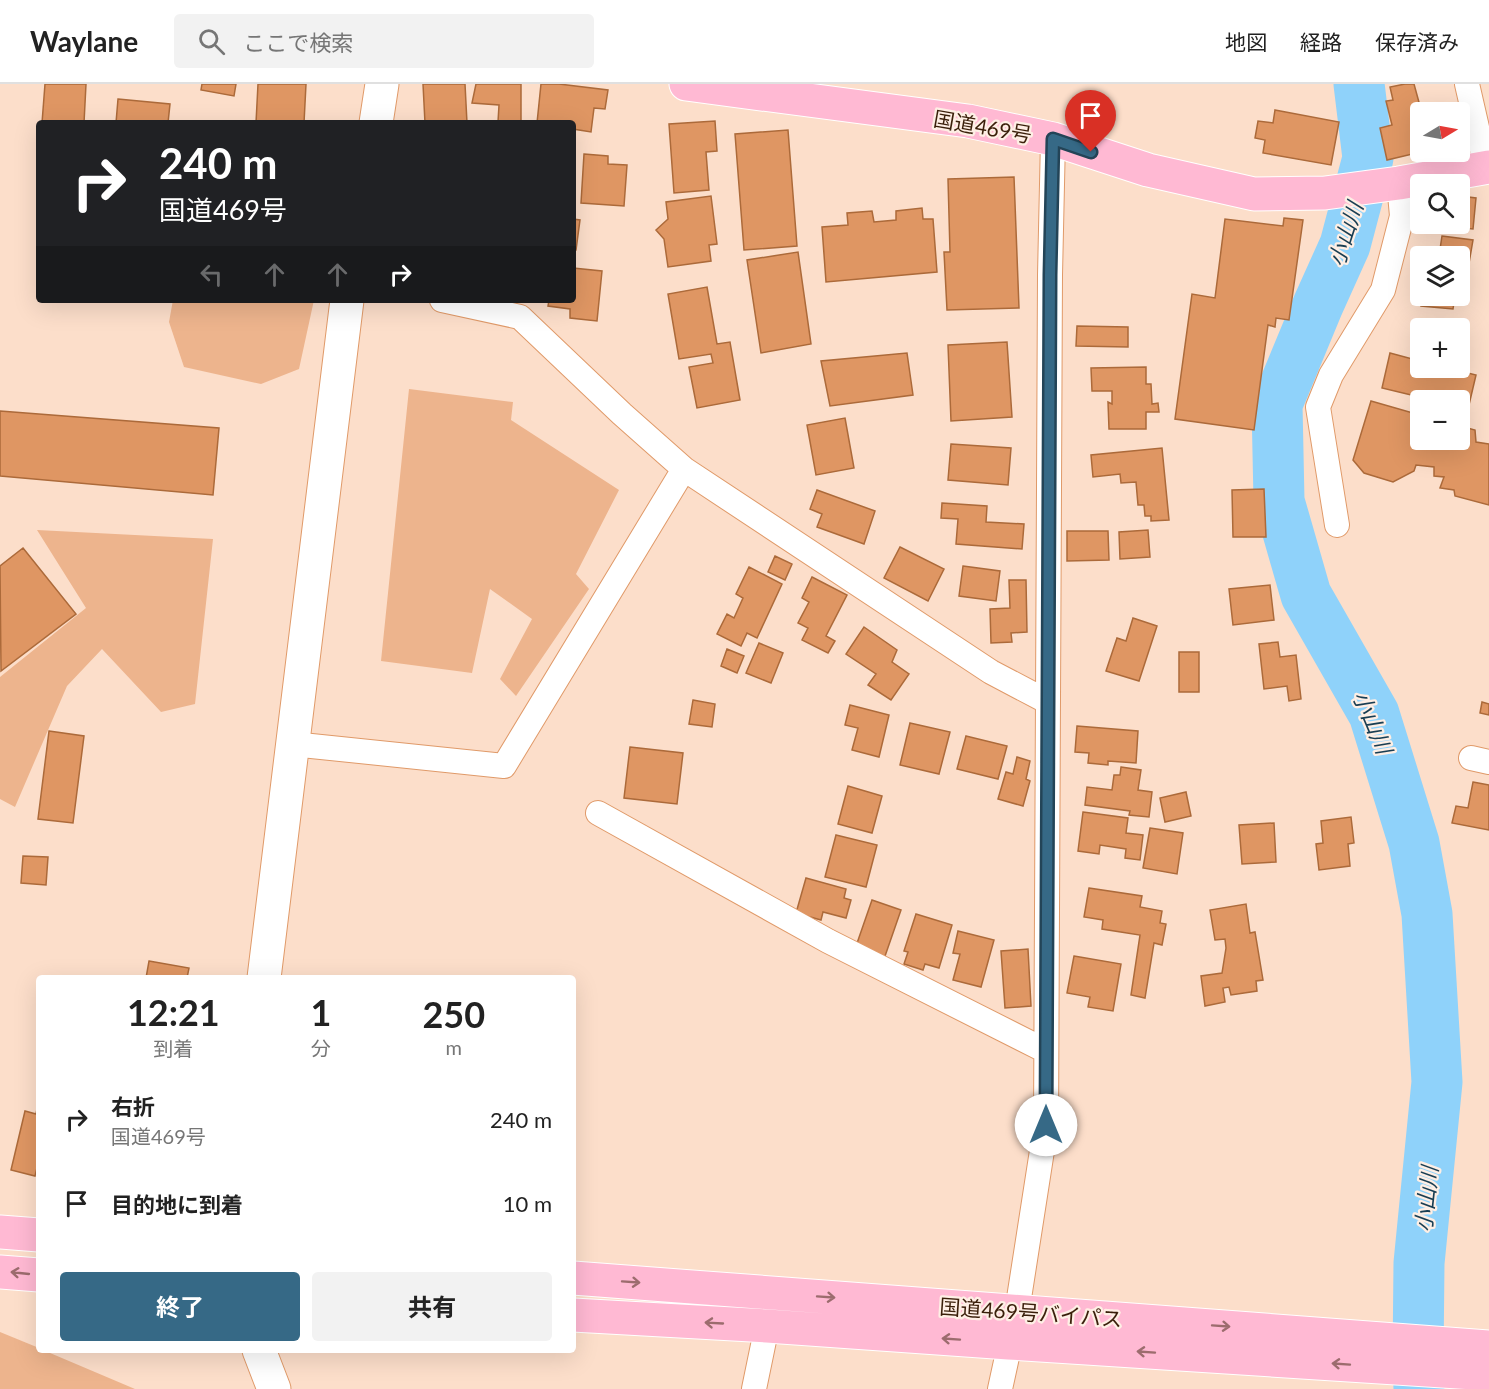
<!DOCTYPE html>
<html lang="ja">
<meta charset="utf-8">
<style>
:root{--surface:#fff;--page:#f2f2f2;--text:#222;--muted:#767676;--line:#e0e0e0;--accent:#366986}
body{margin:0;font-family:Lato,"Noto Sans JP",sans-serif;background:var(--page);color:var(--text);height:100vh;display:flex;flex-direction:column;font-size:22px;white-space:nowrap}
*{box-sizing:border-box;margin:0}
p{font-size:20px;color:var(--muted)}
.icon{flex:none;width:33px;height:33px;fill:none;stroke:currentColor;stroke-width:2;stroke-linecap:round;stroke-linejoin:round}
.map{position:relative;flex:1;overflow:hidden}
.details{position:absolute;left:36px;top:891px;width:540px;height:378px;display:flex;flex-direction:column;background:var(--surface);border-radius:6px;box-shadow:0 6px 24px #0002}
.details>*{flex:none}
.top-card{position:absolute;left:36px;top:36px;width:540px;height:183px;border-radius:6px;box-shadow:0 6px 24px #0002;background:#202124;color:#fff;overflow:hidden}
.needle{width:39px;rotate:80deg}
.fabs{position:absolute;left:1410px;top:18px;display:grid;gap:12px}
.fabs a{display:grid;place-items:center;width:60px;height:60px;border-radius:6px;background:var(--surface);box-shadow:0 6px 24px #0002;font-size:30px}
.pin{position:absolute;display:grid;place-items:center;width:51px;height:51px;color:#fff;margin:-62px -26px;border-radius:50% 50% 50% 0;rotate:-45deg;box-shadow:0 0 6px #0007}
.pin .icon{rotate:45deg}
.me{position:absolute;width:66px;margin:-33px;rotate:0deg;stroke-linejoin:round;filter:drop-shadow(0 0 4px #0008)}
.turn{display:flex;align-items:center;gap:21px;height:126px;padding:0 24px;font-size:27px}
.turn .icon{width:78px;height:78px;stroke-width:2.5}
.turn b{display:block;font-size:42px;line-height:51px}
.lanes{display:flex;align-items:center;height:57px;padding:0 24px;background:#0003;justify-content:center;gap:30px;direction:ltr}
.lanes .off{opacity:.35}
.eta{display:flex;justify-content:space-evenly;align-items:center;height:102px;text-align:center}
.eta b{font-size:36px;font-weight:700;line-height:42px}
.cta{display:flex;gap:12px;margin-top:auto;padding:12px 24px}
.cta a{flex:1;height:69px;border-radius:6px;background:var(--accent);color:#fff;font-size:24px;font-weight:700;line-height:69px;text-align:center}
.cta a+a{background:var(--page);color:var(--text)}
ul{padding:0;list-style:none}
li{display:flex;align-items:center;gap:18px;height:84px;padding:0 24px}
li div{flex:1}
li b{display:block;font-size:22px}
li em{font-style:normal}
header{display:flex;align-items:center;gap:36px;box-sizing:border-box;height:84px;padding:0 30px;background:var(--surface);border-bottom:2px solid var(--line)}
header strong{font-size:28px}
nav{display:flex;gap:33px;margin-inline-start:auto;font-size:21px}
.search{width:420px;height:54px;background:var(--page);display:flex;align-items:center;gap:15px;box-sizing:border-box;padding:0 21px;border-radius:6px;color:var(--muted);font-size:22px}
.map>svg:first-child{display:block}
.green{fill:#edb48d}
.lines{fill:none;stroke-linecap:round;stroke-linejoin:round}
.river{stroke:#8fd2fa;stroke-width:51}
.building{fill:#df9663;stroke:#ac6a3a;stroke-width:1.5}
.street-casing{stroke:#e09a69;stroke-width:26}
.secondary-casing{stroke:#e09a69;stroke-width:35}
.highway-casing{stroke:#fff;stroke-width:35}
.street{stroke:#fff;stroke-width:24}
.secondary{stroke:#fff;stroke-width:33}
.highway{stroke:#ffb9d3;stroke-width:33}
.oneway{stroke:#9c6c6e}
.route-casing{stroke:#234457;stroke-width:15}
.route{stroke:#366986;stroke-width:10}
.labels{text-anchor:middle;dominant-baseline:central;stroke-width:4.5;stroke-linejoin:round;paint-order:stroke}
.street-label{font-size:21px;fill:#3a1f0a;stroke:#feefe5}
.water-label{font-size:22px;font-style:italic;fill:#183e53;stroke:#feefe5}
</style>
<header>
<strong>Waylane</strong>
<div class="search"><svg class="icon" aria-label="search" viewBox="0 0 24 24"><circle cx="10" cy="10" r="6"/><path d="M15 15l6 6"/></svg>ここで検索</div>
<nav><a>地図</a><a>経路</a><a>保存済み</a></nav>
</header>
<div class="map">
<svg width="1489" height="1305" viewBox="0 0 1489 1305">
<rect width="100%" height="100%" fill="#fcdeca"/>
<path class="green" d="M 173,216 L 314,216 L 299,285 L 261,300 L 184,283 L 169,238 Z
M 409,305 L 513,318 L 511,336 L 619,406 L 576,490 L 589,505 L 516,612 L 500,595 L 532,535 L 490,505 L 472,589 L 381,577 Z
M 37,446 L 213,455 L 195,620 L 161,628 L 102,565 L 67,602 L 15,723 L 0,715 L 0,593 L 86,524 Z
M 0,1248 L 39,1264 L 39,1266 L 43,1266 L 135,1305 L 0,1305 Z"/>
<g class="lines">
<path class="river" d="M 1359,0 L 1368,74 L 1345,161 L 1318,221 L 1277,320 L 1279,417 L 1306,511 L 1374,630 L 1414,759 L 1427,830 L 1437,998 L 1419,1179 L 1418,1276 L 1419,1305"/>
</g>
<path class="building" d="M 45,0 L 86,0 L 84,39 L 42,39 Z
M 202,0 L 236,0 L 234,12 L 201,6 Z
M 258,0 L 306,0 L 304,39 L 256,39 Z
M 423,0 L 465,0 L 467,39 L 425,39 Z
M 476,0 L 521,0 L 521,39 L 498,38 L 499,21 L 472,19 Z
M 541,0 L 559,0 L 608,6 L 605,25 L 594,24 L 591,48 L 573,45 L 573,39 L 537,39 Z
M 1405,0 L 1414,0 L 1420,22 L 1433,19 L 1435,28 L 1420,28 L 1421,68 L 1387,76 L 1380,44 L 1392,41 L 1386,17 L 1393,16 L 1390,3 Z
M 118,15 L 170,20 L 168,39 L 116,39 Z
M 1275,26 L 1339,38 L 1331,81 L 1263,69 L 1265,56 L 1255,54 L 1258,37 L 1273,39 Z
M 715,37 L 717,67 L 706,68 L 709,106 L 674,109 L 669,40 Z
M 788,46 L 797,162 L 744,166 L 735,50 Z
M 584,70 L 608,72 L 608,80 L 627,81 L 624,122 L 581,119 Z
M 1014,93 L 1019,224 L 947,226 L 944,168 L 950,168 L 948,95 Z
M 711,112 L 717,160 L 709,161 L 711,177 L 668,183 L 664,155 L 656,146 L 668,135 L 666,118 Z
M 1460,112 L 1476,114 L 1473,145 L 1443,142 L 1443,140 L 1460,140 Z
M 922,124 L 923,135 L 933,135 L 937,188 L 826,198 L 822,143 L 848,141 L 847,129 L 872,127 L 874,138 L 896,136 L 896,127 Z
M 1284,134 L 1303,136 L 1289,236 L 1276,234 L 1275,243 L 1268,241 L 1254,346 L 1175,335 L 1192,210 L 1215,214 L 1225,135 L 1283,142 Z
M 573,135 L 580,136 L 576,166 L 573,166 Z
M 1442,152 L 1473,156 L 1468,185 L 1460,184 L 1460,172 L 1439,172 Z
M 798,168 L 811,260 L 761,269 L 747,176 Z
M 573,184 L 602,187 L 597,237 L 570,234 L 570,225 L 548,222 L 549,216 L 573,216 Z
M 707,203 L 717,260 L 730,258 L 740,316 L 697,324 L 689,283 L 713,279 L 711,270 L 679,275 L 668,210 Z
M 1422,212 L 1455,212 L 1453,225 L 1421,222 Z
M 1077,242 L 1128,243 L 1128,263 L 1076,262 Z
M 1007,258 L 1012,333 L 951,337 L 948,261 Z
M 907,269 L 913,311 L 830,322 L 821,277 Z
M 1390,269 L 1420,277 L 1420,284 L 1448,284 L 1476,291 L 1468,325 L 1460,323 L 1460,316 L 1432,316 L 1382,304 Z
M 1146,283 L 1146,300 L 1151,300 L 1152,320 L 1158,319 L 1159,328 L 1146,328 L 1146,345 L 1109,345 L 1108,318 L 1112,320 L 1112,307 L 1092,307 L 1091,284 Z
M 1371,317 L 1420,331 L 1420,356 L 1460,356 L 1460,342 L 1475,346 L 1476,358 L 1489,360 L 1489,421 L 1455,412 L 1454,406 L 1440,404 L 1444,393 L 1434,392 L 1434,383 L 1416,381 L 1414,387 L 1393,398 L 1364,389 L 1353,376 Z
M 0,327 L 219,344 L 213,411 L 0,392 Z
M 845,334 L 854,384 L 816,391 L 807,341 Z
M 951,360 L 1011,364 L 1008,401 L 948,396 Z
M 1162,364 L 1169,436 L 1151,437 L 1151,432 L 1145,432 L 1144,421 L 1138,421 L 1136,398 L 1121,399 L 1120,390 L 1093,393 L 1091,371 Z
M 1264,405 L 1266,453 L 1233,453 L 1232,406 Z
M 817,406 L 875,427 L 864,460 L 817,443 L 822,430 L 810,425 Z
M 942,419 L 987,422 L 986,438 L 1024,440 L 1022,465 L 956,460 L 958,435 L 941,434 Z
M 1148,446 L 1150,473 L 1120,475 L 1119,448 Z
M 1067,447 L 1108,447 L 1109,476 L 1067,477 Z
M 900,463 L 944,485 L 928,517 L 884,494 Z
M 23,464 L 76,530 L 1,587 L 0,482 Z
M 775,472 L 792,480 L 785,496 L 768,488 Z
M 963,482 L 1000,487 L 996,517 L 959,512 Z
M 749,483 L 782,500 L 757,554 L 747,549 L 741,562 L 717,550 L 727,530 L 734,534 L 743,514 L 736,510 Z
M 812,493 L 847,511 L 826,552 L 835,557 L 828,569 L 802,556 L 808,544 L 798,539 L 809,518 L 802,514 Z
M 1009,496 L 1026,496 L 1027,548 L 1011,549 L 1012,558 L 991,559 L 990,525 L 1010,524 Z
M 1270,501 L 1274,536 L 1233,541 L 1229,505 Z
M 1133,534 L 1157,542 L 1139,597 L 1106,587 L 1117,554 L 1126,557 Z
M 864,543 L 897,566 L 892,578 L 909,590 L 891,616 L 868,601 L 876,590 L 846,570 Z
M 1278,558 L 1280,573 L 1296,571 L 1301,615 L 1289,617 L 1287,602 L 1264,605 L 1259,560 Z
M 759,559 L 783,569 L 771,599 L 746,589 Z
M 727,565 L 744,572 L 737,589 L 721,582 Z
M 1179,568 L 1199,568 L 1199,608 L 1179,608 Z
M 693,616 L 715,620 L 712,643 L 689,640 Z
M 1482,618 L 1489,620 L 1489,631 L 1480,629 Z
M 850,621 L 889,631 L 879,673 L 852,666 L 858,644 L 845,641 Z
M 910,639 L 950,648 L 939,690 L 900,681 Z
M 1077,642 L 1138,647 L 1136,679 L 1108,677 L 1108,681 L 1088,679 L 1089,669 L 1075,668 Z
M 49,647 L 84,652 L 73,739 L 38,735 Z
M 966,652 L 1007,662 L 998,695 L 957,685 Z
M 630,663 L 683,669 L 677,720 L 624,714 Z
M 1017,673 L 1030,677 L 1026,695 L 1030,697 L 1023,722 L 998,715 L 1006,688 L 1013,690 Z
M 1121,683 L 1141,686 L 1138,706 L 1152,708 L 1149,733 L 1129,731 L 1130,727 L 1085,721 L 1087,703 L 1112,706 L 1114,691 L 1120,691 Z
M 1473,698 L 1489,701 L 1489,746 L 1452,739 L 1456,722 L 1468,724 Z
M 848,702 L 882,712 L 872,749 L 838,740 Z
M 1186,708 L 1191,732 L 1165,738 L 1160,714 Z
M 1083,728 L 1128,734 L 1126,749 L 1143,751 L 1140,776 L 1125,774 L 1126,765 L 1100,761 L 1099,770 L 1078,767 Z
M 1351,733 L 1354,759 L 1348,760 L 1350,782 L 1319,786 L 1316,760 L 1323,759 L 1321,737 Z
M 1274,739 L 1276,778 L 1242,780 L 1239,741 Z
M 1150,744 L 1183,749 L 1177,790 L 1143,784 Z
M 836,751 L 877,761 L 866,803 L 825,793 Z
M 23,772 L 48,773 L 46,801 L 21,799 Z
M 806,794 L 846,805 L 844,814 L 851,816 L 846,834 L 823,828 L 821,836 L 796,829 Z
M 1089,804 L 1142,812 L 1140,823 L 1162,827 L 1160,839 L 1166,840 L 1162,861 L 1154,859 L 1145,914 L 1131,911 L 1140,851 L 1102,845 L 1103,836 L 1084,833 Z
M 872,816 L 901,826 L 884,875 L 855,865 Z
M 1246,820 L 1250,849 L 1255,848 L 1263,896 L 1256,897 L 1257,907 L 1231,911 L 1229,903 L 1223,904 L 1225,918 L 1205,922 L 1201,892 L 1222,889 L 1226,864 L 1225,855 L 1215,856 L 1210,826 Z
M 916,830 L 952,841 L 939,884 L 925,880 L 923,886 L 904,880 L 908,868 L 904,867 Z
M 958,847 L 994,856 L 981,903 L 953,896 L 960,870 L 953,869 Z
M 1028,865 L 1031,922 L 1005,924 L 1001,867 Z
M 1074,872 L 1121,880 L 1113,927 L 1088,923 L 1090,913 L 1067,909 Z
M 149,877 L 189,884 L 187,894 L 146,894 Z
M 37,1025 L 39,1026 L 39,1076 L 35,1092 L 11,1086 L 25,1027 L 36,1030 Z"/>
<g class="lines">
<g class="street-casing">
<path id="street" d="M 1467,0 L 1486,83
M 442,216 L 520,233 L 622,330 L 684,385 L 991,588 L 1048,618
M 1337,441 L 1318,323 L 1331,291 L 1383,206 L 1402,132 L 1399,99
M 292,660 L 504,682 L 684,385
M 1471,674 L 1489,678
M 598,729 L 828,857 L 1046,967
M 754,1305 L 767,1242
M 1000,1305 L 1017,1227 L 1046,1041 L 1050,191 L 1053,55"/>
</g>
<g class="secondary-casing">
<path id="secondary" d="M 376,39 L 382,0
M 264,894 L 347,216
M 259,1266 L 274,1305"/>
</g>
<g class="highway-casing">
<path id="highway" d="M 686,0 L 968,37 L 1053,55 L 1148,86 L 1254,110 L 1325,109 L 1399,99 L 1489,83
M 0,1148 L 39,1151
M 0,1188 L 39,1191
M 573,1194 L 1489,1263
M 573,1231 L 767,1242 L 1009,1259 L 1489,1290"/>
</g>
<use href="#street" class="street"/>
<use href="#secondary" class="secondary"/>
<use href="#highway" class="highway"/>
</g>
<defs><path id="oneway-shaft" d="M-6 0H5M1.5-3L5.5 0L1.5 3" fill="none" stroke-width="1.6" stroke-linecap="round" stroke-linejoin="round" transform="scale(1.5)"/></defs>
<g class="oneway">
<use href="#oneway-shaft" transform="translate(20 1189) rotate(-174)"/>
<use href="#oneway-shaft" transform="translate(631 1198) rotate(4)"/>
<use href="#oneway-shaft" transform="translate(826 1213) rotate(4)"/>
<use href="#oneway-shaft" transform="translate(714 1239) rotate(-177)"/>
<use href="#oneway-shaft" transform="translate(1221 1242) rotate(4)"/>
<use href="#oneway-shaft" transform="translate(951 1255) rotate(-176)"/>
<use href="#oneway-shaft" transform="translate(1146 1268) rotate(-176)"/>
<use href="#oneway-shaft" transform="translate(1341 1280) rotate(-176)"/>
</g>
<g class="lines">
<g class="route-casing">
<path id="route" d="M 1046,1041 L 1050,191 L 1053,55 L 1091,68"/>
</g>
<use href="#route" class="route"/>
</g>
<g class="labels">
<g class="street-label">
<text transform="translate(983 42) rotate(10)">国道469号</text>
<text transform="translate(1031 1228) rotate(4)">国道469号バイパス</text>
</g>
<g class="water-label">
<text transform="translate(1345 150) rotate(-72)">小山川</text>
<text transform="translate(1373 638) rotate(67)">小山川</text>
<text transform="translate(1426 1115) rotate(-84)">小山川</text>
</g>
</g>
</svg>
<div class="fabs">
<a><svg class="needle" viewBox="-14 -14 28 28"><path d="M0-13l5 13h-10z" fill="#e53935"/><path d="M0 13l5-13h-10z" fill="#767676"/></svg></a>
<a><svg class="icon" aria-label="search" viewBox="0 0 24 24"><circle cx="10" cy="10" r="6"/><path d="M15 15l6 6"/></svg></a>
<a><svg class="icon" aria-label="layers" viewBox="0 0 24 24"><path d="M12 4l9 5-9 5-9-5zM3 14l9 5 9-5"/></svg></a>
<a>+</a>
<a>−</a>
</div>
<div class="pin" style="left:1091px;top:68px;background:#d93025"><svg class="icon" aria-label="arrive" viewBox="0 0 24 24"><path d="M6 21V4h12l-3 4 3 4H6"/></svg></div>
<svg class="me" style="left:1046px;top:1041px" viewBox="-20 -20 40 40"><circle r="19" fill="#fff"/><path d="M0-13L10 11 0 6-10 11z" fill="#366986"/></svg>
<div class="top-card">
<div class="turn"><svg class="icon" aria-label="right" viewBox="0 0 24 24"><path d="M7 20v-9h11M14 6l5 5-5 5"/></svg><div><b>240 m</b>国道469号</div></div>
<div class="lanes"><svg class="icon off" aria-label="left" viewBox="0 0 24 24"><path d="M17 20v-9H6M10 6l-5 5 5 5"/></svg><svg class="icon off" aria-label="ahead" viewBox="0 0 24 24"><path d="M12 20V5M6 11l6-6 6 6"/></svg><svg class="icon off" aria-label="ahead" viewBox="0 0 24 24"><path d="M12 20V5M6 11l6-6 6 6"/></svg><svg class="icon" aria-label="right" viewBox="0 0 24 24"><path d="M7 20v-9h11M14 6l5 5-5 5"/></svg></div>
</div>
<section class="details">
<div class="eta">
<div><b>12:21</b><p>到着</p></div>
<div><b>1</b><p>分</p></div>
<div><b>250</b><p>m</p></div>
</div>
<ul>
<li><svg class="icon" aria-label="right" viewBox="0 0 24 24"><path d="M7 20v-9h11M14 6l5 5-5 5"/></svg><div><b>右折</b><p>国道469号</p></div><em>240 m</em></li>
<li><svg class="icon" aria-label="arrive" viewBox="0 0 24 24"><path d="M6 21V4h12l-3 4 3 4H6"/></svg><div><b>目的地に到着</b></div><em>10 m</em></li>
</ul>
<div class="cta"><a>終了</a><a>共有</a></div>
</section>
</div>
